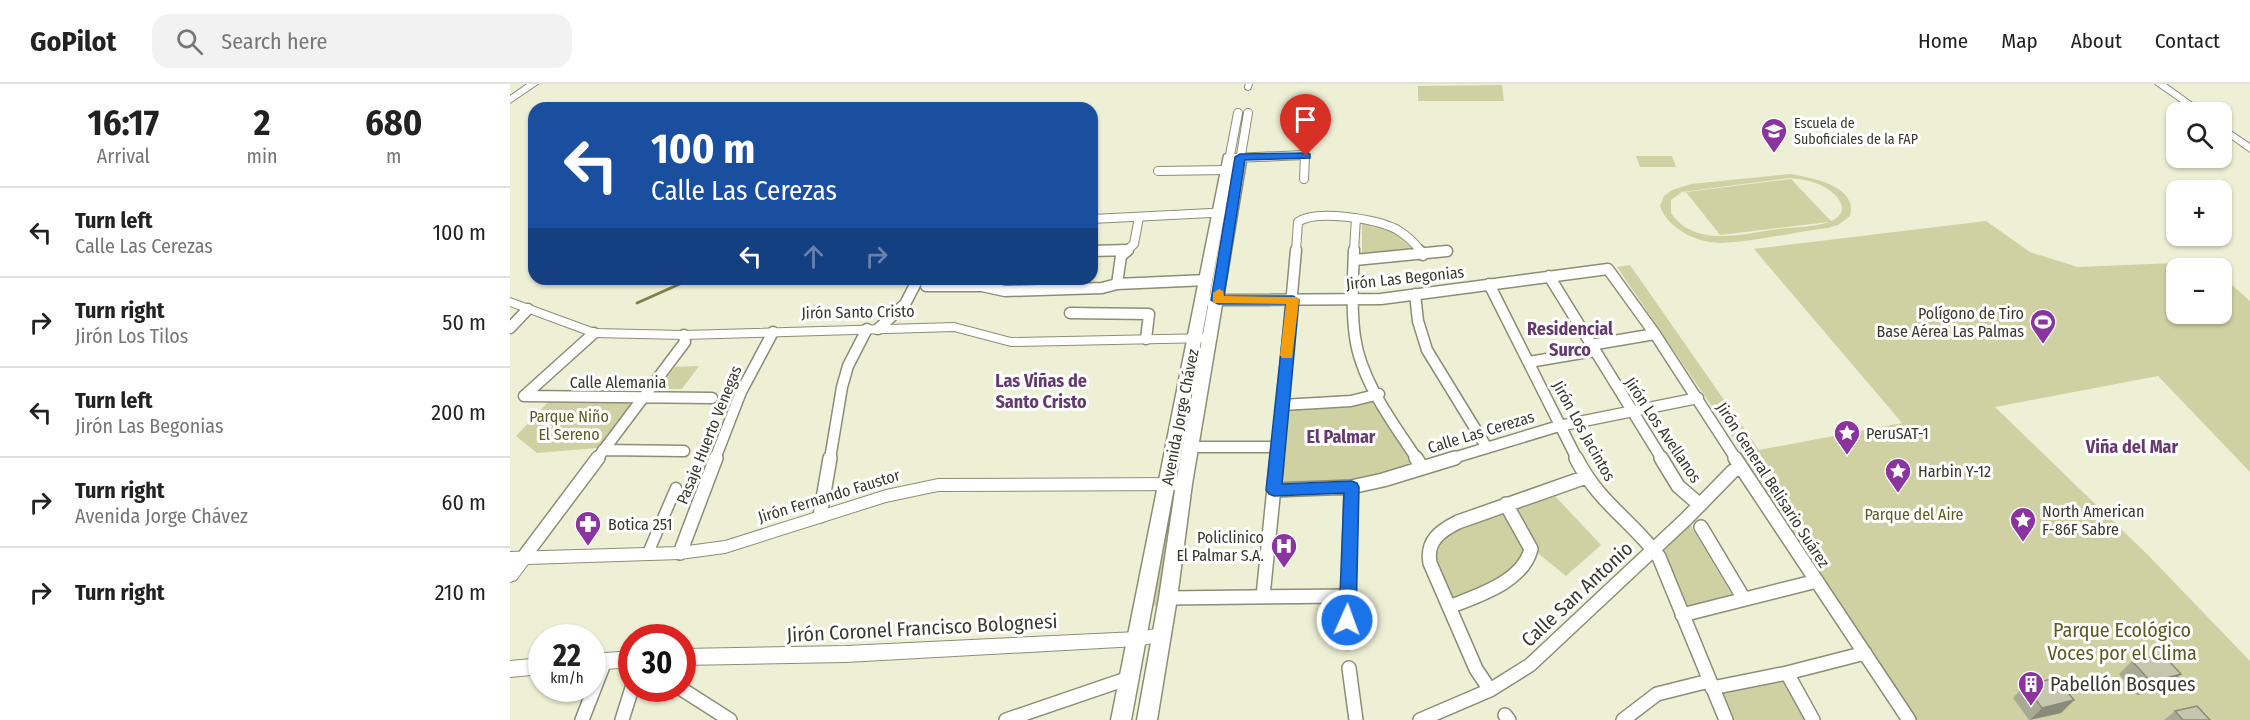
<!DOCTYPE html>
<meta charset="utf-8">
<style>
:root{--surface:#fff;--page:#f2f2f2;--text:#222;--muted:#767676;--line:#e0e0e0}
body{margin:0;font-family:"Fira Sans Condensed",sans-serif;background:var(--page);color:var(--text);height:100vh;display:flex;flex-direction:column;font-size:22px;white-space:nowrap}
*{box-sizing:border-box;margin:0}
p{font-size:20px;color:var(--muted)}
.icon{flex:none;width:33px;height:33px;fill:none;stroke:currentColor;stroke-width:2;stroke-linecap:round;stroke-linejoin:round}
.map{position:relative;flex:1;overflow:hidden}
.drawer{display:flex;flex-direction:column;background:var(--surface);width:510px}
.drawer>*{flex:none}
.hud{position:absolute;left:18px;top:18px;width:570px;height:183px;border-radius:18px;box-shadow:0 2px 4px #0004;background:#1a4fa0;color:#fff;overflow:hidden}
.buttons{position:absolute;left:1656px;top:18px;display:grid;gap:12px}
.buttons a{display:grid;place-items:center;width:66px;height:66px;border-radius:12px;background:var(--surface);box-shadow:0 2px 4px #0004;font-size:30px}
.speed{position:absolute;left:18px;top:540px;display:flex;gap:12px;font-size:30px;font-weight:700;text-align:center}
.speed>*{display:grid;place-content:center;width:78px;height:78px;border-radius:50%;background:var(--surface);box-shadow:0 2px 4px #0004;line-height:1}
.speed small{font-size:15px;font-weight:400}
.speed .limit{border:9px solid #d22;background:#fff;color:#111}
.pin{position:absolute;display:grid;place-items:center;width:51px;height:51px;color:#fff;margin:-62px -26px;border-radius:50% 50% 50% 0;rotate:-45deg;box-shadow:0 0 6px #0007}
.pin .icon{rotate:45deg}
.me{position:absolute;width:66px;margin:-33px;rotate:2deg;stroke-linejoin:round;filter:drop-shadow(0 0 4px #0008)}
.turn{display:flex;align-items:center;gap:21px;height:126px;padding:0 24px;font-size:27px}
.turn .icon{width:78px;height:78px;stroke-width:2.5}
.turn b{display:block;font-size:42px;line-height:51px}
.lanes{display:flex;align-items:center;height:57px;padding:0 24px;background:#0003;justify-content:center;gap:30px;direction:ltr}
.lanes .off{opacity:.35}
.eta{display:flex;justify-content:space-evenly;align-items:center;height:102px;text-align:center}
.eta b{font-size:36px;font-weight:700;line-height:42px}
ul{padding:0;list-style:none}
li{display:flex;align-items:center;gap:18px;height:90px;padding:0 24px;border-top:2px solid var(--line)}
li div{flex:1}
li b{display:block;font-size:22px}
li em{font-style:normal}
header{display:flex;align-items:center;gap:36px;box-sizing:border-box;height:84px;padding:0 30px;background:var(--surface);border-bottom:2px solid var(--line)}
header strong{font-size:28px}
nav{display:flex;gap:33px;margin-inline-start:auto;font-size:21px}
.search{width:420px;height:54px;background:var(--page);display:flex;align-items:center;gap:15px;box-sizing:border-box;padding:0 21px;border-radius:18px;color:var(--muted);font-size:22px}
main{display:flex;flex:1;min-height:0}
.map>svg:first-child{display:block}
.green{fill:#d0d1a3;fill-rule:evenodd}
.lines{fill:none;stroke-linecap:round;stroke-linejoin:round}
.stream{stroke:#808047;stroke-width:3}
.pedestrian-far1-casing{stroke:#8c8d76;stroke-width:8}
.pedestrian-casing{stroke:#8c8d76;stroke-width:13}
.minor-far2-casing{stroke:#8c8d76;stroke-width:10}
.minor-far1-casing{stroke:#8c8d76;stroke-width:13}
.minor-casing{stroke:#8c8d76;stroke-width:16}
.tertiary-casing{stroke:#8c8d76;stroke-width:2}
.secondary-casing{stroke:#8c8d76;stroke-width:3}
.pedestrian-far1{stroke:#fff;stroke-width:6}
.pedestrian{stroke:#fff;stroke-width:10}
.minor-far2{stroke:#fff;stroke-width:8}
.minor-far1{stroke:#fff;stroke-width:10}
.minor{stroke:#fff;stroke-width:13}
.tertiary{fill:#fff;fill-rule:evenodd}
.secondary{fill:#fff;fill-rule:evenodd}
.wall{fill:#a9aa95}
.shaded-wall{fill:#898b79}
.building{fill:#c4c6ad;stroke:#898b79;stroke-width:1.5}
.route{fill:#1a73e8;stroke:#114b97;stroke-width:1.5}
.slow{fill:#f59e0b}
.labels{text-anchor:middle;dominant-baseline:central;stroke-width:6;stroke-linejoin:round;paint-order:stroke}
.far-poi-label{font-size:14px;fill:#39392f;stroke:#fff;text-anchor:start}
.street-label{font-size:16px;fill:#39392f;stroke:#fff}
.poi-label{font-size:16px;fill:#39392f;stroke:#fff;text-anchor:start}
.park-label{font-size:16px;fill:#5b5b22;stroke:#fff}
.neighbourhood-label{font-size:18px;font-weight:bold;fill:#663a70;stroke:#fff}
.near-street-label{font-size:20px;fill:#39392f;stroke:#fff}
.near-park-label{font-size:20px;fill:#5b5b22;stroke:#fff}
.near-poi-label{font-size:20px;fill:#39392f;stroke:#fff;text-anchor:start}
</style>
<header>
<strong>GoPilot</strong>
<div class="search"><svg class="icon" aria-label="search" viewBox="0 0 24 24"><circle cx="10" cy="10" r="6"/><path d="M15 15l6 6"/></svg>Search here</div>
<nav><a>Home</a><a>Map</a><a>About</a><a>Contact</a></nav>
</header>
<main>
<section class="drawer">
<div class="eta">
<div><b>16:17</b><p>Arrival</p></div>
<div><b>2</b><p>min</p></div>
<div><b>680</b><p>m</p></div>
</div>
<ul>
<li><svg class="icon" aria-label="left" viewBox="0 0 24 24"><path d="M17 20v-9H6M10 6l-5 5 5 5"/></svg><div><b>Turn left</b><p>Calle Las Cerezas</p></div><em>100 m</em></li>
<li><svg class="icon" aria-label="right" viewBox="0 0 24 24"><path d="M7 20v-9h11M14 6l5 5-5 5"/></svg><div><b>Turn right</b><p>Jirón Los Tilos</p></div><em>50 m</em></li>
<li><svg class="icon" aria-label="left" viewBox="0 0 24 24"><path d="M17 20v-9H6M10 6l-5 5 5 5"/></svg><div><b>Turn left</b><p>Jirón Las Begonias</p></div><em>200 m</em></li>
<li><svg class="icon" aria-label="right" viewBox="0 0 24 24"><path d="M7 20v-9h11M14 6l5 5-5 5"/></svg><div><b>Turn right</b><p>Avenida Jorge Chávez</p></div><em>60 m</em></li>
<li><svg class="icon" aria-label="right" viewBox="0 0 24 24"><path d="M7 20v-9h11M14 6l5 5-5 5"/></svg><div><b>Turn right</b></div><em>210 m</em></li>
</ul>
</section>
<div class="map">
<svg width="1740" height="636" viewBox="0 0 1740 636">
<rect width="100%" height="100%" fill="#eef0d6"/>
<path class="green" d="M 992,1 L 994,17 L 908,17 L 908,2 Z
M 1126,72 L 1162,72 L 1166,83 L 1130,83 Z
M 1280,90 C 1300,93 1349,102 1340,132 L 1328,141 L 1318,144 C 1284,148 1244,158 1211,159 C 1187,159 1158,145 1150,122 L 1154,112 L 1162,106 L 1181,100 ZM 1279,94 C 1289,95 1299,96 1308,100 C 1324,106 1345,126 1321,137 L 1281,95 L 1176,108 L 1210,151 L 1319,138 C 1303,143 1285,143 1268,145 C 1232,150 1185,164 1161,129 L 1161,116 L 1172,108 Z
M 1476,137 L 1520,168 L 1568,183 L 1688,178 L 1695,184 L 1666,184 L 1666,230 L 1712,230 L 1712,192 L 1740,217 L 1740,388 L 1648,292 L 1485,323 L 1638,471 L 1740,577 L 1740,636 L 1407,636 L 1242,391 L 1224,355 L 1107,183 L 1120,181 L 1249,366 L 1392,339 L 1244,165 Z
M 852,138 L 884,147 L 906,168 L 852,173 Z
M 189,282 L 172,305 L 153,305 L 150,302 L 165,283 Z
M 866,314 L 908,382 L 833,402 L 768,400 L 772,326 L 812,324 Z
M 126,316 L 87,364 L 27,369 L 6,352 L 39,317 Z
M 662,409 L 669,413 L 652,521 L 643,522 Z
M 1045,412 L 1091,461 L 1056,492 L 1024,466 L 1004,426 Z
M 996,429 L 1016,463 L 1013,476 L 989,495 L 941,518 C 937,506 927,491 927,478 C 926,442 969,437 996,429 Z
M 1178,437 L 1223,513 L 1174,528 L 1149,468 Z
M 1276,593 L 1300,636 L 1223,636 L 1208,606 Z"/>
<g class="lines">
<path class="stream" d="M 127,219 L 181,195"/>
<g class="pedestrian-far1-casing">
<path id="pedestrian-far1" d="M 738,3 L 739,0"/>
</g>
<g class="pedestrian-casing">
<path id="pedestrian" d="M 138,469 L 166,404"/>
</g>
<g class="minor-far2-casing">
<path id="minor-far2" d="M 720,71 L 728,29
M 731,71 L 738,29
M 723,74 L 795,71 L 794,95
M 648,87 L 717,86
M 582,135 L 721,128
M 582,167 L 617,166
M 616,167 L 624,160 L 629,133
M 786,167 L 788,138 C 806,125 866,135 886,145 C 896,151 904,157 910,167
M 844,167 L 846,134"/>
</g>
<g class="minor-far1-casing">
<path id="minor-far1" d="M 844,166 C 843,194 841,224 845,253 C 851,297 883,339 907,375
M 909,166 L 913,171
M 582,167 L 617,166
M 845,176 L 937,167
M 1039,192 L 1152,375
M 607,200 L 611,172 L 618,166
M 979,200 L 1067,375
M 416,202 L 472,202 L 495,207 L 592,204 L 607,200 L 697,196
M 905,210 L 908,237 L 917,266 L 977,364
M 699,216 L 871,215 L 1098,185 L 1145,250 L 1226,375
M 560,229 L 639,230 L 636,255
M 0,244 L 18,225
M 368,245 L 395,220 L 408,195
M 1080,261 L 1145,250
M 1019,278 L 1084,267
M 14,312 L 202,314
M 14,312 L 84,249
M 772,321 L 841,317 L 869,310
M 681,363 L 768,363
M 93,366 L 174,367
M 87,375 L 175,258 L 174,251
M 205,375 L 231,308 L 263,248
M 320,375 L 332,303 L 338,282 L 357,245
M 767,375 L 786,166
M 940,375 L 1049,342 L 1188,314"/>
</g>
<g class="minor-casing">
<path id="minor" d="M 906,374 L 912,384
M 1066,374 C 1088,418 1121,436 1149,473 L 1216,636
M 1151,374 L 1168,402 L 1190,421
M 1225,374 L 1399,636
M 764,406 L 841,403 L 873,396 L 945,374
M 310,432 L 320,374
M 1191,443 L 1234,515
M 170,469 L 206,374
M 13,474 L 88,374
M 753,512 L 767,374
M 658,514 L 838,512
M 939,523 C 967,512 1013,498 1021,465 L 996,420
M 1172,531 L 1307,497
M 837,559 L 841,403
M 839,584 L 846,636
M 1277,589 L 1303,636
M 170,604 L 220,636
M 1202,604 L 1277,589 L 1355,569
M 980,606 L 966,585 L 920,479 C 916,457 930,447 948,438 L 1076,393
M 995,631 L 999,636
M 72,636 L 95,577
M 112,636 L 122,604
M 496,636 L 619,594
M 910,636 L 980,606 L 1020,581 L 1176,435 L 1223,387 L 1231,384
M 1113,636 L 1147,610 L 1199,597"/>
</g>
<g class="tertiary-casing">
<path id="tertiary" d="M 17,0 L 28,0 L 0,19 L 0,12 Z
M 1645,0 L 1656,0 L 1695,28 L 1685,28 Z
M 1712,41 L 1740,60 L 1740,68 L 1712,48 Z
M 0,214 L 85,245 L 174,247 L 444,239 L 501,254 L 701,250 L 707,254 L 701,258 L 501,262 L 444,247 L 174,255 L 84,253 L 0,222 Z
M 674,394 L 679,396 L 681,400 L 679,404 L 674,406 L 428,407 L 376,418 L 215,469 L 170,475 L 18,480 L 6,496 L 0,498 L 0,468 L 170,463 L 215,457 L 376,406 L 428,395 Z
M 652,544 L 658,546 L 660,551 L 658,556 L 627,562 L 336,578 L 172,581 L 172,565 L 336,562 L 627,548 Z
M 122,567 L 122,583 L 82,586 L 82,570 Z
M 32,574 L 32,590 L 0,593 L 0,577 Z"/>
</g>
<g class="secondary-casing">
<path id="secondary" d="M 720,68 L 726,71 L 731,68 L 737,71 L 682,400 L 667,514 L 647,636 L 627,636 L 649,514 L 666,400 L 723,84 L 621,636 L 601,636 L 714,71 Z"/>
</g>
<use href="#pedestrian-far1" class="pedestrian-far1"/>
<use href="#pedestrian" class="pedestrian"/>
<use href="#minor-far2" class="minor-far2"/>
<use href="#minor-far1" class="minor-far1"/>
<use href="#minor" class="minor"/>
<use href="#tertiary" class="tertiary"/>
<use href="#secondary" class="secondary"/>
</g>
<path class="wall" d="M 1622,577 L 1671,590 L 1656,603 L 1627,611 L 1609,590 Z
M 1515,601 L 1564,616 L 1551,629 L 1519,636 L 1503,614 Z
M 1665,627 L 1700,636 L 1654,636 Z"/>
<path class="shaded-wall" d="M 1671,590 L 1656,603 L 1627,611 L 1641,598 Z
M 1564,616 L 1551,629 L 1520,636 L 1532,624 Z"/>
<path class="building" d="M 1652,570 L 1671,590 L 1641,598 L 1622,577 Z
M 1546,594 L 1564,616 L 1532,624 L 1515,601 Z
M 1687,622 L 1700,636 L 1673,636 L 1665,627 Z"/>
<path class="route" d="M 796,69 L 800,70 L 800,74 L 735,76 L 714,212 L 783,212 L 789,216 L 772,400 L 842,397 L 847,399 L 849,403 L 846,536 L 843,541 L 837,543 L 832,541 L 829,536 L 834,409 L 764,412 L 759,410 L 756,406 L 776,220 L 708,220 L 701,216 L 725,73 L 730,70 Z"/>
<path class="slow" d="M 709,205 L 713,207 L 714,212 L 787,213 L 789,216 L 782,274 L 772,274 L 770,271 L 776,220 L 703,219 L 703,209 Z"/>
<defs>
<g id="university-pin" transform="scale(1.35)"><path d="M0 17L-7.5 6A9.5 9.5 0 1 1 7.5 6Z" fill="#8b339f" stroke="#fff"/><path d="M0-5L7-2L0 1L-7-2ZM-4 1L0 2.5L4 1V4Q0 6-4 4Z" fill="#fff"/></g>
<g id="stadium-pin" transform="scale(1.35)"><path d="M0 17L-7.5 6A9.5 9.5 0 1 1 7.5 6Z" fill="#8b339f" stroke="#fff"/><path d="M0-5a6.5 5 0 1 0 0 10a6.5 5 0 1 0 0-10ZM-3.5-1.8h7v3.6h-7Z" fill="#fff"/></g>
<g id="sight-pin" transform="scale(1.35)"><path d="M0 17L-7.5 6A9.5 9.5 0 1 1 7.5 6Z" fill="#8b339f" stroke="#fff"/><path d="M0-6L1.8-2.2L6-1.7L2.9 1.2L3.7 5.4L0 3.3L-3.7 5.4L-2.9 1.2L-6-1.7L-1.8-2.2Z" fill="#fff"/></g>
<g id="pharmacy-pin" transform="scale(1.35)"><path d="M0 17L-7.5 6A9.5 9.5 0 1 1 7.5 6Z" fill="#8b339f" stroke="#fff"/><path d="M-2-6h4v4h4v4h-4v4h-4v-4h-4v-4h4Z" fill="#fff"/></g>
<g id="hospital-pin" transform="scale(1.35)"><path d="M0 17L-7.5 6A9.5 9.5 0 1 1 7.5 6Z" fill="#8b339f" stroke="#fff"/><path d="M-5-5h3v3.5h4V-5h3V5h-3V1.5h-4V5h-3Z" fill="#fff"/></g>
<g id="building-pin" transform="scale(1.35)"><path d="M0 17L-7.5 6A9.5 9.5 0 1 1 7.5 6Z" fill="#8b339f" stroke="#fff"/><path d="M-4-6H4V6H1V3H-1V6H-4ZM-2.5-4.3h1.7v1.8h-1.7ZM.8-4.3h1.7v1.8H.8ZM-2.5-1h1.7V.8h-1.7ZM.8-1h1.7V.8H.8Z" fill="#fff"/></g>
</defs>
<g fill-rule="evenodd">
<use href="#university-pin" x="1264" y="47"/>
<use href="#stadium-pin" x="1533" y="238"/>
<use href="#sight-pin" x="1337" y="349"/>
<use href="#sight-pin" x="1388" y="387"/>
<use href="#sight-pin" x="1513" y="436"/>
<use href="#pharmacy-pin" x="78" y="440"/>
<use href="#hospital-pin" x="774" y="462"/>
<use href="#building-pin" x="1521" y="600"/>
</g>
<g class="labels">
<g class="far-poi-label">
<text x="1284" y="39">Escuela de<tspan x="1284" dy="16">Suboficiales de la FAP</tspan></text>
</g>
<g class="street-label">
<text transform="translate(895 194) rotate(-6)">Jirón Las Begonias</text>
<text transform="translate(348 228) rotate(-1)">Jirón Santo Cristo</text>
<text x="108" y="298">Calle Alemania</text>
<text transform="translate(670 333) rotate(-79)">Avenida Jorge Chávez</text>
<text transform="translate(1153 346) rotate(56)">Jirón Los Avellanos</text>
<text transform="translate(1074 347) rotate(61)">Jirón Los Jacintos</text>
<text transform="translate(971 348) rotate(-17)">Calle Las Cerezas</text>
<text transform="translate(199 351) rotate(-68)">Pasaje Huerto Venegas</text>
<text transform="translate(1263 401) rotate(57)">Jirón General Belisario Suárez</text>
<text transform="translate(319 412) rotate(-17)">Jirón Fernando Faustor</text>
</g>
<g class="poi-label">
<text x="1514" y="229" text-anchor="end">Polígono de Tiro<tspan x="1514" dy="18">Base Aérea Las Palmas</tspan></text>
<text x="1356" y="349">PeruSAT-1</text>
<text x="1408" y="387">Harbin Y-12</text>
<text x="1532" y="427">North American<tspan x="1532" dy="18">F-86F Sabre</tspan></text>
<text x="98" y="440">Botica 251</text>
<text x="754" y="453" text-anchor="end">Policlinico<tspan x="754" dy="18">El Palmar S.A.</tspan></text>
</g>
<g class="park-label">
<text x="59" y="332">Parque Niño<tspan x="59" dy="18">El Sereno</tspan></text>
<text x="1404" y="430">Parque del Aire</text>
</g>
<g class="neighbourhood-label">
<text x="1060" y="245">Residencial<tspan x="1060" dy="21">Surco</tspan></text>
<text x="531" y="297">Las Viñas de<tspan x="531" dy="21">Santo Cristo</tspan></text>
<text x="831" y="353">El Palmar</text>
<text x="1622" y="363">Viña del Mar</text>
</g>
<g class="near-street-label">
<text transform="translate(1067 510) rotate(-43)">Calle San Antonio</text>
<text transform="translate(412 544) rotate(-3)">Jirón Coronel Francisco Bolognesi</text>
</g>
<g class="near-park-label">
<text x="1612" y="546">Parque Ecológico<tspan x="1612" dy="23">Voces por el Clima</tspan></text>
</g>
<g class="near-poi-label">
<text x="1540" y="600">Pabellón Bosques</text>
</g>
</g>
</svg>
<div class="buttons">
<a><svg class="icon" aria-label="search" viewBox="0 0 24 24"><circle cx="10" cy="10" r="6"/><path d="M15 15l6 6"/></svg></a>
<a>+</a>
<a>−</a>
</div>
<div class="speed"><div>22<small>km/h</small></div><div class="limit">30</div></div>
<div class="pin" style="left:796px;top:72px;background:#d93025"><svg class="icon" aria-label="arrive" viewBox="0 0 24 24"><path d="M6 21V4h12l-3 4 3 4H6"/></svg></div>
<svg class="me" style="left:837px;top:536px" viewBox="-20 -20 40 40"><circle r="17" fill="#1a73e8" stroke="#fff" stroke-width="3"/><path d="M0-11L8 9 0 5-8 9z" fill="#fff"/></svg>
<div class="hud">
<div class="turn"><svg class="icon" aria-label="left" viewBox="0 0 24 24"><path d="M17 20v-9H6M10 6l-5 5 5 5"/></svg><div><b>100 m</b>Calle Las Cerezas</div></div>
<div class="lanes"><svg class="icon" aria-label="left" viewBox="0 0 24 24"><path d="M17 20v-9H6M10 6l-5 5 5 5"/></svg><svg class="icon off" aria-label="ahead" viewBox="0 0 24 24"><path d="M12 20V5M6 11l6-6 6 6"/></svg><svg class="icon off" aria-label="right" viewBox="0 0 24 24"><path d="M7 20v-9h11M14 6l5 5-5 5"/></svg></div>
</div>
</div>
</main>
